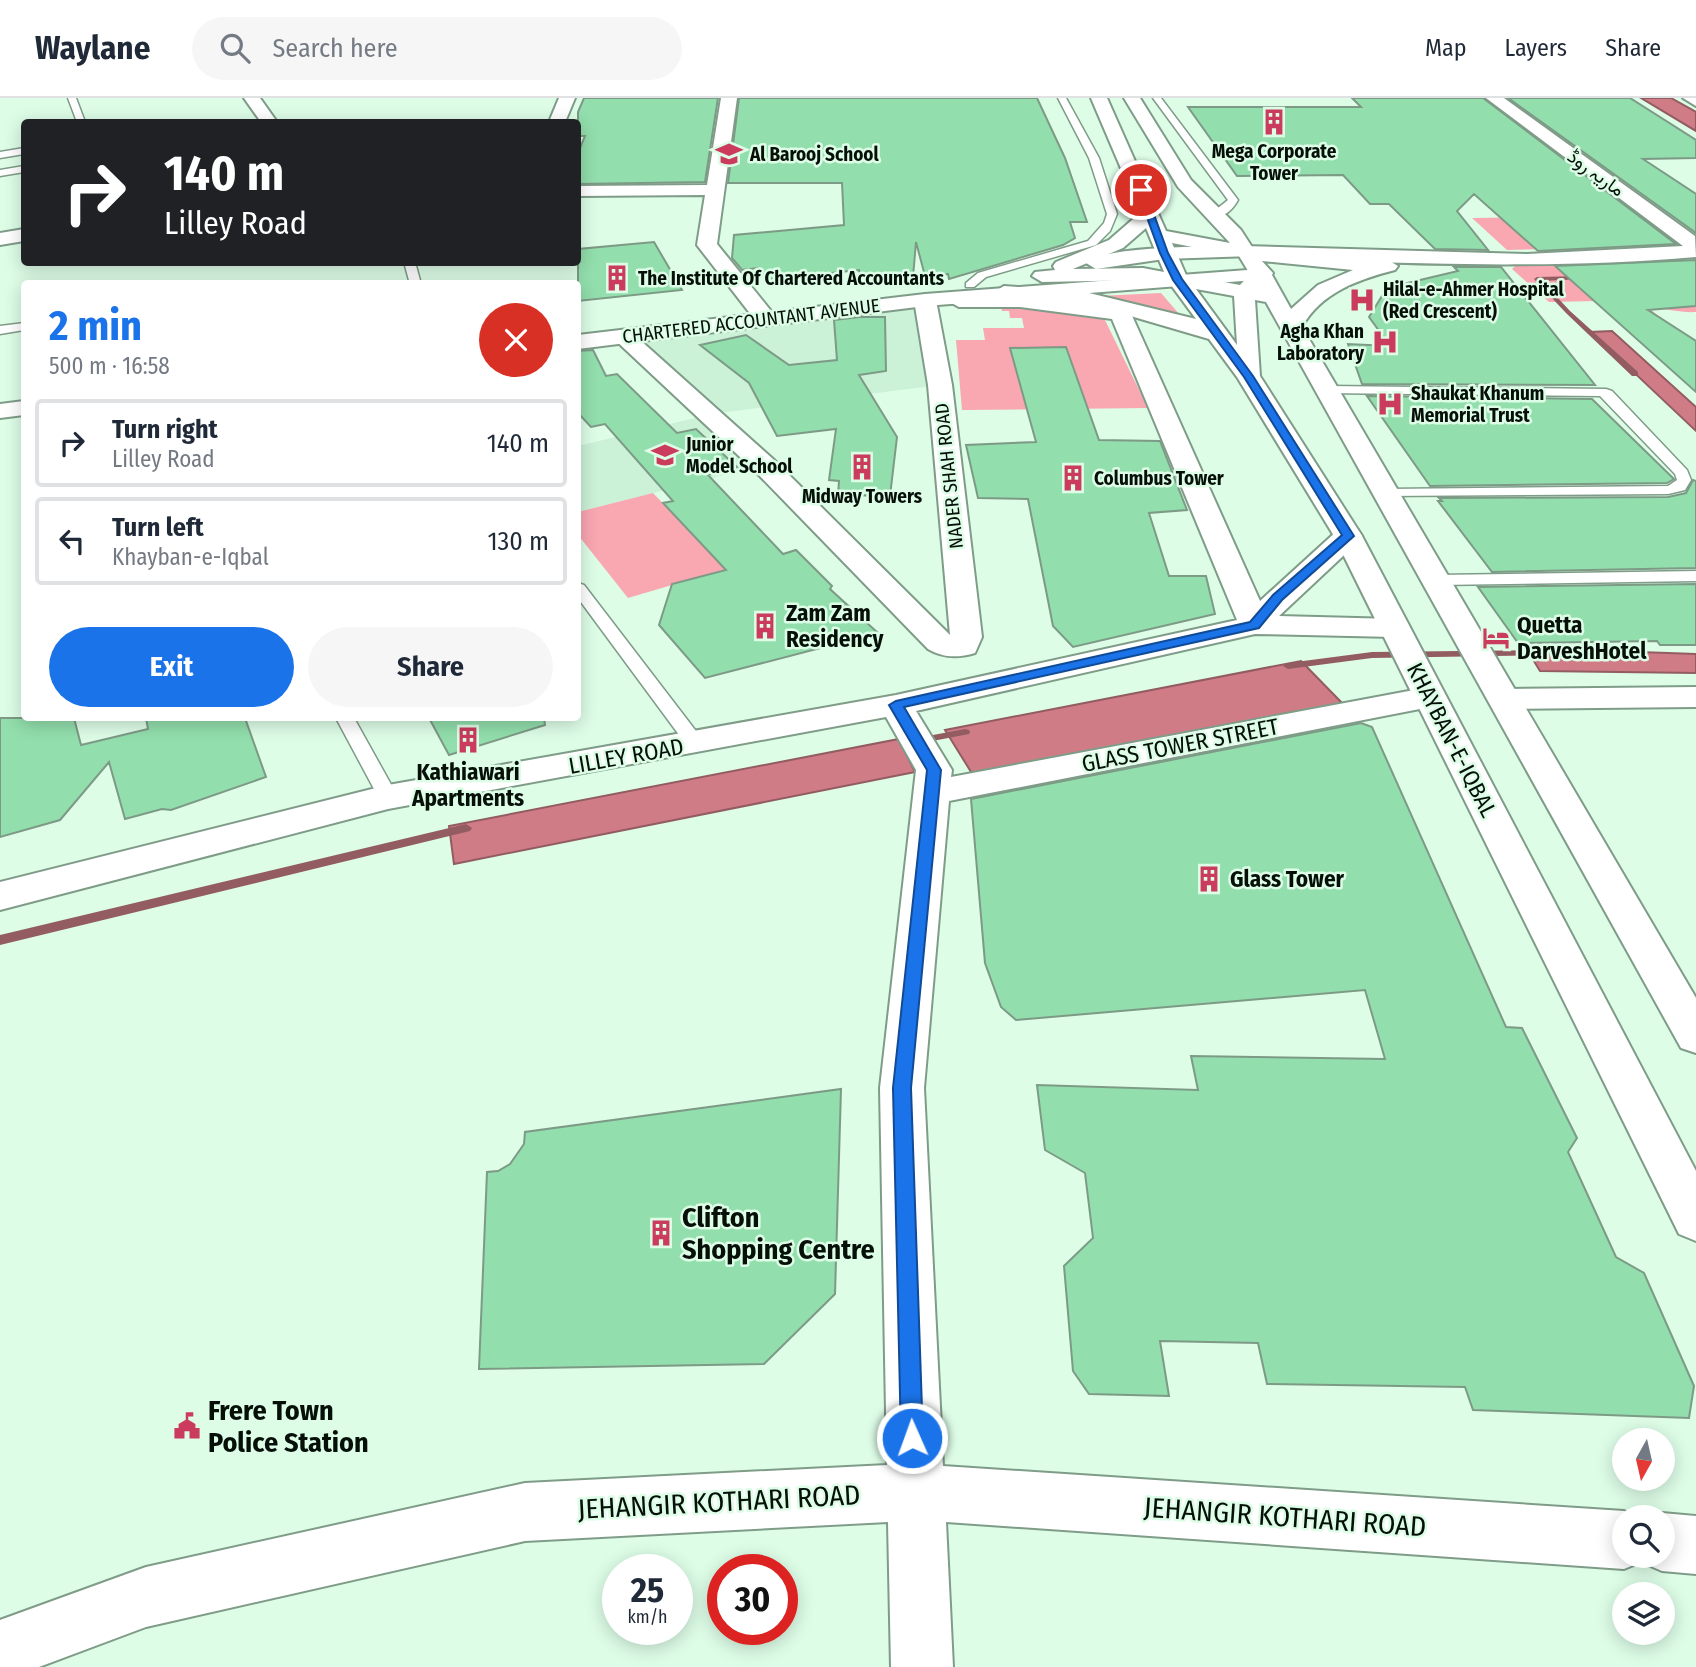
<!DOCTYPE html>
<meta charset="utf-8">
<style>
:root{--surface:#fff;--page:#f6f6f7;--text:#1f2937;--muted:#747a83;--line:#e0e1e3;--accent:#1a73e8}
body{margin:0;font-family:"Fira Sans Condensed",Vazirmatn,sans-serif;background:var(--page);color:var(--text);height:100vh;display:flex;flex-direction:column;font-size:26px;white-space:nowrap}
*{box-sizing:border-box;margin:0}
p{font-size:23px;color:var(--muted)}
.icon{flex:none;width:38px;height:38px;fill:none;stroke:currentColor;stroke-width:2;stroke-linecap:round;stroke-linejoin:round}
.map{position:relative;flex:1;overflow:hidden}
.panel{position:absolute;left:21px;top:182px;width:560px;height:441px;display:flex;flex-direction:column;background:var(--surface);border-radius:7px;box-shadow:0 4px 18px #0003}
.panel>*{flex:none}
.top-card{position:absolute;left:21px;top:21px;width:560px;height:147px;border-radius:7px;box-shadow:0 4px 18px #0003;background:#202124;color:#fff;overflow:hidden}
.needle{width:46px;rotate:188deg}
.controls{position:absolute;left:1612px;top:1330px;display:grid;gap:14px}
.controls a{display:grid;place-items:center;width:63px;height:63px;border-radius:50%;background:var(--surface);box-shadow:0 4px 18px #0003;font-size:35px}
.speed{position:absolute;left:602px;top:1456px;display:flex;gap:14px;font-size:35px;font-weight:700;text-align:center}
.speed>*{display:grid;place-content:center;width:91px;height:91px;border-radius:50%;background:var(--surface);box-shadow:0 4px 18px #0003;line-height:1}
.speed small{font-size:18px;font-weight:400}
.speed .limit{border:10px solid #d22;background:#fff;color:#111}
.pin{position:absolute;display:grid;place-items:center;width:60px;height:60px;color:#fff;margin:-30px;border:4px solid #fff;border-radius:50%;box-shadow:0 2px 7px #0007}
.me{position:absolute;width:77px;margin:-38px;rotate:358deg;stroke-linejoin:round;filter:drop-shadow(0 0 5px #0008)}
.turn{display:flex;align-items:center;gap:24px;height:147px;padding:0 28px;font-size:32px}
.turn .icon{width:91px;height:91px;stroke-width:2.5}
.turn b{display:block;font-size:49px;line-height:60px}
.round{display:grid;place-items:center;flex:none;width:74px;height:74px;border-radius:37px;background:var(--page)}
.headline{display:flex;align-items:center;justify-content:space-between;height:119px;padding:0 28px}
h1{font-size:42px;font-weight:700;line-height:52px;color:var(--accent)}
.cta{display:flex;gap:14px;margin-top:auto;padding:14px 28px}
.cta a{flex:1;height:80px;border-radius:42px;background:var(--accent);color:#fff;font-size:28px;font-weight:700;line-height:80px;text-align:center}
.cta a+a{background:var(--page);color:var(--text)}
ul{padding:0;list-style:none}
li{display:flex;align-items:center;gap:21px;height:88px;margin:0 14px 10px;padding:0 14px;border:4px solid var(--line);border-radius:7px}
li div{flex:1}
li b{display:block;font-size:26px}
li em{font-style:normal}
header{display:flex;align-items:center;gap:42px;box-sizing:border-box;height:98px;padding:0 35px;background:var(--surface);border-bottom:2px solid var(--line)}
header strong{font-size:33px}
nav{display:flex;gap:38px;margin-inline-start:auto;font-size:24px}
.search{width:490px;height:63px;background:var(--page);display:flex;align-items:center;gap:18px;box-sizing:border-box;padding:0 24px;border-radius:38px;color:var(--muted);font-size:26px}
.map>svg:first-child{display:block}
.built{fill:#cbf1d7}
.green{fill:#f9a7b1}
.water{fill:#cf7c87;stroke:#935c61;stroke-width:2}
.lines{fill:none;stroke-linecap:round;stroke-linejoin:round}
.stream{fill:#935c61;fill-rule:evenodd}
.building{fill:#92deac;stroke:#7d9a86;stroke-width:2}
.lane-casing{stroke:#7f9c88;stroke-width:3}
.street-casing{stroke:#7f9c88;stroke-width:4}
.secondary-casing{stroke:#7f9c88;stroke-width:4}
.primary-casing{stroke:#7f9c88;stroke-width:4}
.lane{fill:#fff;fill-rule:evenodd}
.street{fill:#fff;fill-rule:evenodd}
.secondary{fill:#fff;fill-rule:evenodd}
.primary{fill:#fff;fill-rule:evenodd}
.route{fill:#1a73e8;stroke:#114b97;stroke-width:2}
.labels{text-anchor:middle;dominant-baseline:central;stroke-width:5;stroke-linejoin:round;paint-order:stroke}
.far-poi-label{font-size:19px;font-weight:bold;fill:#061009;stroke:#ddfde7;text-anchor:start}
.far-street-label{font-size:19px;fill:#061009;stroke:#ddfde7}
.poi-label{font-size:23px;font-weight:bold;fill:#061009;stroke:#ddfde7;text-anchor:start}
.street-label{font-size:23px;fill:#061009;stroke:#ddfde7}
.near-poi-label{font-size:28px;font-weight:bold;fill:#061009;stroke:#ddfde7;text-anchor:start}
.near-street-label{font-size:28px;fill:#061009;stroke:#ddfde7}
</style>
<header>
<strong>Waylane</strong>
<div class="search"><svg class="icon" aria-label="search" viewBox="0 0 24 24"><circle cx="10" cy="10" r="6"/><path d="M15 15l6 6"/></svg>Search here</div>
<nav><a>Map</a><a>Layers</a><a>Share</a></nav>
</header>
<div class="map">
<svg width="1696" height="1569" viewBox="0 0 1696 1569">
<rect width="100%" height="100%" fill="#ddfde7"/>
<path class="built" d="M 925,202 L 940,287 L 710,316 L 627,239 Z
M 707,317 L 764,367 L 578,414 L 578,348 Z"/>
<path class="green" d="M 1642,118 L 1683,148 L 1507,152 L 1472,120 Z
M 1517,166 L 1626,167 L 1696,179 L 1696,214 C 1679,215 1666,210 1650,211 L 1657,217 L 1629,219 L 1597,203 L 1549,204 L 1512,171 Z
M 1161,195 L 1180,217 L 1099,198 Z
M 1000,205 L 1102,216 L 1148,310 L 962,312 L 956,242 L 985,242 L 983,230 L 1024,230 L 1022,220 L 1010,220 L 1009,213 L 1002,213 Z
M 653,395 L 726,471 L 628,500 L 578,437 L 578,414 Z"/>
<path class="water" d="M 1641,0 L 1671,0 L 1696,14 L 1696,33 Z
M 1612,233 L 1696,309 L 1696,333 L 1591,234 Z
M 1526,550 L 1696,556 L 1696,575 L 1540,573 Z
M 1301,563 L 1343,606 L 976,682 L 945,632 Z
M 899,641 L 915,674 L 454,766 L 449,728 Z"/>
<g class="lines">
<path class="stream" d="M 1584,178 L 1584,180 L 1582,181 L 1542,183 L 1570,213 L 1638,274 L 1638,278 L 1632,278 L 1566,215 L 1534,181 L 1537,179 Z
M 1545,552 L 1550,555 L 1549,557 L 1372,560 L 1288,571 L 1283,568 L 1288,565 L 1372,554 Z
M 965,631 L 969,632 L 970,634 L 969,636 L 917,646 L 912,643 L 917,640 Z
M 466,726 L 472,730 L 470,733 L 0,847 L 0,837 Z"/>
</g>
<path class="building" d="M 584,0 L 718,0 L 705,84 L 578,86 L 578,55 L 585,38 L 578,38 L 578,14 Z
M 739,0 L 1037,0 L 1065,60 L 1087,124 L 1070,124 L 1075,140 L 1063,147 L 949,181 L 948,176 L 925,178 L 916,144 L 913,179 L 861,184 L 859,172 L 766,182 L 758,170 L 742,172 L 732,160 L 734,137 L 844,127 L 842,85 L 728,85 Z
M 1352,0 L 1483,0 L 1676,146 L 1538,153 L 1474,96 L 1457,113 L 1488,152 L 1435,151 L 1389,106 L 1370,106 L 1343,77 L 1237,78 L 1188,9 L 1361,9 Z
M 1508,0 L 1630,0 L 1696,42 L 1696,60 L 1643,61 L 1696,96 L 1696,135 Z
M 654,144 L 682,192 L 578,203 L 578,151 Z
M 1696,162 L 1696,208 L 1648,212 L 1696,243 L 1696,294 L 1555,168 Z
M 1454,169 L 1501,169 L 1595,287 L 1362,286 L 1348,246 L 1390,248 L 1369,219 L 1382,198 L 1399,187 L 1458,173 Z
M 859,219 L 885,219 L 886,273 L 859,277 L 897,339 L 890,398 L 838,397 L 839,383 L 829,382 L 836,331 L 777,338 L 749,285 L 700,247 L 746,237 L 789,267 L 837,262 L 834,222 Z
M 1066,249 L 1099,342 L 1160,343 L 1187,412 L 1149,415 L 1169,478 L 1206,478 L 1215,516 L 1073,549 L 1053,528 L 1028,401 L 978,400 L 966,347 L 1036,344 L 1010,250 Z
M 593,252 L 606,278 L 617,276 L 677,335 L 696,331 L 737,369 L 708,377 L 783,456 L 796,452 L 832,488 L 830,491 L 878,535 L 705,580 L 659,527 L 672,486 L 726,472 L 663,405 L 673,403 L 605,326 L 591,329 L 578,315 L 578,253 Z
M 1367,298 L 1592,301 L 1674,381 L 1667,385 L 1430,388 Z
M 1693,382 L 1696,383 L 1696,470 L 1492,474 L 1438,403 L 1442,403 L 1439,400 L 1668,399 L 1686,395 Z
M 1696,486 L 1696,547 L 1660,547 L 1657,543 L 1518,545 L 1478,489 Z
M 0,620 L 74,620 L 81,647 L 148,631 L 146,620 L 245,620 L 266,679 L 171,712 L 162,711 L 125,721 L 109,664 L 60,722 L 0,739 Z
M 429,620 L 544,620 L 545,627 L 449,657 Z
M 1361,625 L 1372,629 L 1506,929 L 1522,930 L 1577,1040 L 1568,1054 L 1616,1159 L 1644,1175 L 1694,1288 L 1689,1320 L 1473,1312 L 1465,1289 L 1267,1286 L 1258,1245 L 1160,1243 L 1169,1298 L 1089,1296 L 1073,1273 L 1064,1168 L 1093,1140 L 1085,1075 L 1045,1052 L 1037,987 L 1198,992 L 1191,958 L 1385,961 L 1365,892 L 1016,922 L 1001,909 L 985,865 L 971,701 Z
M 841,991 L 835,1196 L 764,1266 L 479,1271 L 487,1074 L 498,1073 L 510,1066 L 524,1046 L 525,1034 Z"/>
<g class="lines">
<g class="lane-casing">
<path id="lane" d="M 68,0 L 76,0 L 85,24 L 77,24 Z
M 1058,0 L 1066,0 L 1099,60 L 1117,116 L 1110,133 L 1096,147 L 986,179 L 974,189 L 966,189 L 966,185 L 978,175 L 1088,143 L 1104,125 L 1107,116 L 1089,60 Z
M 1153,0 L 1161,0 L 1238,102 C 1233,111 1225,120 1213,118 L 1213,114 L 1228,102 Z
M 24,50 L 24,56 L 0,60 L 0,54 Z
M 24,68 L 24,74 L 0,78 L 0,72 Z
M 404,164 L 415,164 L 421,186 L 410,186 Z
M 24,225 L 24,232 L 0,236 L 0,228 Z
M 1328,288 L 1606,291 L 1612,293 L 1687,372 L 1691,382 L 1685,392 L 1668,396 L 1383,398 L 1383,392 L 1388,391 L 1668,388 L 1677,382 L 1675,376 L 1600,298 L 1323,295 L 1323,289 Z
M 1696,473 L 1696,483 L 1437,487 L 1429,482 L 1437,477 Z
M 578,485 L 584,487 L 702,641 L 704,645 L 702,649 L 688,649 L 578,500 Z
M 336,620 L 354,620 L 398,699 L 395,704 L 381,704 Z"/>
</g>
<g class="street-casing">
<path id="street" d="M 244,0 L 260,0 L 277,24 L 261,24 Z
M 559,0 L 575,0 L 565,24 L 549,24 Z
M 721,0 L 737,0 L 717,146 L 771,213 L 760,219 L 752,218 L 697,147 L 705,97 L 578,98 L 578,88 L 707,87 Z
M 1486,0 L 1504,0 L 1695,138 L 1696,159 C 1546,172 1396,165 1245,160 L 1235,154 L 1245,148 L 1527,156 L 1683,148 Z
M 1683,0 L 1696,0 L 1696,8 Z
M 24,131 L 24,143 L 0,147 L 0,135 Z
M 925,196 L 936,202 L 952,287 L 982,539 L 975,555 C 958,560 943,560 928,551 L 755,373 L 612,239 L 615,234 L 631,234 L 773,361 L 950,537 L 928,287 L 914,202 Z
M 1000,196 L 1060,200 L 1129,211 L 1260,503 L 1338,432 L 1348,430 L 1358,432 L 1362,438 L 1358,444 L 1279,518 L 1395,521 L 1406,523 L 1410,530 L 1406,537 L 1395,539 L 1255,536 L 916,613 L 952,672 L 951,679 L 1430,589 L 1442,592 L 1446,599 L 1442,606 L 1430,609 L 949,703 L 924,990 L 943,1368 L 1624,1413 L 1639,1419 L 1624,1419 L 1624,1458 L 1662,1458 L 1662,1419 L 1652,1419 L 1662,1415 L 1696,1418 L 1696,1476 L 1662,1473 L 1641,1464 L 1624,1471 L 946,1424 L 953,1569 L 891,1569 L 888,1424 L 525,1443 L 146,1529 L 39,1569 L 0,1569 L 0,1522 L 146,1469 L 525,1385 L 887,1367 L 880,990 L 916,672 L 886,619 L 388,711 L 0,812 L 0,784 L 388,687 L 896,597 L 1237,522 L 1112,221 L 1020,209 L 959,209 L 948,203 L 959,197 Z
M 1696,589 L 1696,609 L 1506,611 L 1494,608 L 1489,601 L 1494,594 L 1506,591 Z"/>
</g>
<g class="secondary-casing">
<path id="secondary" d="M 1245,148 L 1255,154 L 1252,158 L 1164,161 L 1096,171 L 1086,165 C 1099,148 1219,148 1245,148 Z
M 1261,171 L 1268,173 L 1271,177 L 1268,181 L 925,208 L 578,251 L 578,237 L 925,196 Z
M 24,303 L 24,317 L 0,320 L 0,306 Z"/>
</g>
<g class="primary-casing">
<path id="primary" d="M 1091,0 L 1107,0 L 1166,133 L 1230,145 L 1178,89 L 1124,0 L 1140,0 L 1191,82 L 1241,132 L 1252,149 L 1283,155 L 1388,162 L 1398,168 L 1395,172 C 1360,181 1321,194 1302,229 L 1696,900 L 1696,955 L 1681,950 L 1266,204 L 1255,202 L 1260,278 L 1362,438 L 1696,1073 L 1696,1143 L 1679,1136 L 1334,438 L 1237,279 L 1209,241 L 1110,212 L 1058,204 L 1004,200 L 994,194 L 1004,188 L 1085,194 L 1196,221 L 1171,187 L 1143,182 L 1042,184 L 1032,178 L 1035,174 L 1055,172 L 1053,168 L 1056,164 L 1109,142 L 1140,115 ZM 1146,130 L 1164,174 L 1143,170 L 1073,171 L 1123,150 ZM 1172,145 L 1239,158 L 1250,176 L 1240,187 L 1186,177 ZM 1262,163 L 1353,172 L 1318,187 L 1291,211 L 1272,177 L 1273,175 ZM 1196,191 L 1234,198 L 1237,247 Z"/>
</g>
<use href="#lane" class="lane"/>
<use href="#street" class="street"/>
<use href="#secondary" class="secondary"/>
<use href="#primary" class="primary"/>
</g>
<path class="route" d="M 1141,90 L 1145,92 L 1168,155 L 1182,181 L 1253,278 L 1354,438 L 1282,502 L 1259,530 L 904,609 L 941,672 L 911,990 L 923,1340 L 920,1348 L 912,1351 L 904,1348 L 901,1340 L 893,990 L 927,672 L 889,607 L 896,603 L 1250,524 L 1273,497 L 1342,437 L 1244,279 L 1173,182 L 1160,155 L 1137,92 Z"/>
<defs>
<g id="building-bare" transform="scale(2.1)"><path d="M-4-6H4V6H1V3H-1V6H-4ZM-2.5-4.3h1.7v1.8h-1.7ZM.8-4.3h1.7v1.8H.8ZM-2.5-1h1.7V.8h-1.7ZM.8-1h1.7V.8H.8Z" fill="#ca3b5c" stroke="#ddfde7" stroke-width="2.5" paint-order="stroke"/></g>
<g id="school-bare" transform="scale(2.1)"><path d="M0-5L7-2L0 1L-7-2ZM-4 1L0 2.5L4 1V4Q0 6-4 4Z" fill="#ca3b5c" stroke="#ddfde7" stroke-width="2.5" paint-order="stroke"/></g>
<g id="hospital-bare" transform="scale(2.1)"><path d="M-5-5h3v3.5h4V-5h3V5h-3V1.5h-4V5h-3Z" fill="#ca3b5c" stroke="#ddfde7" stroke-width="2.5" paint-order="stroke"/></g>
<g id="hotel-bare" transform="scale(2.1)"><path d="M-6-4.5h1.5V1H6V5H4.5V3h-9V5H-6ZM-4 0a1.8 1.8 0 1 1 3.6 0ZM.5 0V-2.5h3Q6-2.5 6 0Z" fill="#ca3b5c" stroke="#ddfde7" stroke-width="2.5" paint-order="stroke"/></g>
<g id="civic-bare" transform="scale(2.1)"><path d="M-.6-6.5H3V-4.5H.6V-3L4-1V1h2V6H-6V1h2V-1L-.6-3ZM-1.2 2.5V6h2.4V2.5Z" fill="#ca3b5c" stroke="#ddfde7" stroke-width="2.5" paint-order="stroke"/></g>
</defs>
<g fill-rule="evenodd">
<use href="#building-bare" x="1274" y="24"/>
<use href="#school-bare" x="729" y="56"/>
<use href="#building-bare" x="617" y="180"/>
<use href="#hospital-bare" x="1362" y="202"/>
<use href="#hospital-bare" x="1385" y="244"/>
<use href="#hospital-bare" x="1390" y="306"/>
<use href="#school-bare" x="665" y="357"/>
<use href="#building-bare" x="862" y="369"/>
<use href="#building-bare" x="1073" y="380"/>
<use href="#building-bare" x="765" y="528"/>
<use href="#hotel-bare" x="1496" y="540"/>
<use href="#building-bare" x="468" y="642"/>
<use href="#building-bare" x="1209" y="781"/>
<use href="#building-bare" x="661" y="1135"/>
<use href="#civic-bare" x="187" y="1328"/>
</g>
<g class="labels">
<g class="far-poi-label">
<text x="1274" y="53" text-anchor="middle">Mega Corporate<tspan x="1274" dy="22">Tower</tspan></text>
<text x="750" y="56">Al Barooj School</text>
<text x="638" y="180">The Institute Of Chartered Accountants</text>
<text x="1383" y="191">Hilal-e-Ahmer Hospital<tspan x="1383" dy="22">(Red Crescent)</tspan></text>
<text x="1364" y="233" text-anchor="end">Agha Khan<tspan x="1364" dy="22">Laboratory</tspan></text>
<text x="1411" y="295">Shaukat Khanum<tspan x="1411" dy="22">Memorial Trust</tspan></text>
<text x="686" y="346">Junior<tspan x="686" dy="22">Model School</tspan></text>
<text x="1094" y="380">Columbus Tower</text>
<text x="862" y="398" text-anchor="middle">Midway Towers</text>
</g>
<g class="far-street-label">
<text transform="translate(1596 75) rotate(36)">ماریہ روڈ</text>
<text transform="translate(751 223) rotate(-7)">CHARTERED ACCOUNTANT AVENUE</text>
<text transform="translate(949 378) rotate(-96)">NADER SHAH ROAD</text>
</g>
<g class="poi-label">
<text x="786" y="515">Zam Zam<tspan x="786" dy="26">Residency</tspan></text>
<text x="1517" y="527">Quetta<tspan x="1517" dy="26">DarveshHotel</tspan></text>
<text x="468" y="674" text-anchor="middle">Kathiawari<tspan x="468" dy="26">Apartments</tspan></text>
<text x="1230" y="781">Glass Tower</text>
</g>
<g class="street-label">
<text transform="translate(1452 642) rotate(63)">KHAYBAN-E-IQBAL</text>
<text transform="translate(1180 647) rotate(-11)">GLASS TOWER STREET</text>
<text transform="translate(626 658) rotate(-10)">LILLEY ROAD</text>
</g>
<g class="near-poi-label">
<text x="682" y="1119">Clifton<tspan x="682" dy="32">Shopping Centre</tspan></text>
<text x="208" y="1312">Frere Town<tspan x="208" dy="32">Police Station</tspan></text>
</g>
<g class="near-street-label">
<text transform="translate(719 1404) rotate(-3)">JEHANGIR KOTHARI ROAD</text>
<text transform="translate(1285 1419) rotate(4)">JEHANGIR KOTHARI ROAD</text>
</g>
</g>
</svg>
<div class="controls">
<a><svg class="needle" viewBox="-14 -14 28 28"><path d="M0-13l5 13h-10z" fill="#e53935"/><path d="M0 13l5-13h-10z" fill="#747a83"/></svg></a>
<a><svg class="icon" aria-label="search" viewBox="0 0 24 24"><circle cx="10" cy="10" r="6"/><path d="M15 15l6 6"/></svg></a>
<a><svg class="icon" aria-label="layers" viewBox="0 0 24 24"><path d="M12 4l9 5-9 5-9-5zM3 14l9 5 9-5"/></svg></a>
</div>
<div class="speed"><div>25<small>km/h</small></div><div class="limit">30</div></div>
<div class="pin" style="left:1141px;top:92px;background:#d93025"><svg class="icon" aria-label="arrive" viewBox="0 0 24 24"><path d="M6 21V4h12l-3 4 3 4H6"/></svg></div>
<svg class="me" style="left:912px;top:1340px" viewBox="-20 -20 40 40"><circle r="17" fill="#1a73e8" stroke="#fff" stroke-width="3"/><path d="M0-11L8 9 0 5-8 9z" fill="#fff"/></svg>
<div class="top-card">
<div class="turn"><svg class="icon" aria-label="right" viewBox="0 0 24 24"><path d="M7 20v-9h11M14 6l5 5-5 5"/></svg><div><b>140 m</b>Lilley Road</div></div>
</div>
<section class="panel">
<div class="headline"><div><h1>2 min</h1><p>500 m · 16:58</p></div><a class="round" style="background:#d93025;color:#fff"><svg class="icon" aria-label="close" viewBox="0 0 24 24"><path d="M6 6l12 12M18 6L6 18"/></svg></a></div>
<ul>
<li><svg class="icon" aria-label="right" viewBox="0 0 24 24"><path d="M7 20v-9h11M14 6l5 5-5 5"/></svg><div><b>Turn right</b><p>Lilley Road</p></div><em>140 m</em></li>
<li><svg class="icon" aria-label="left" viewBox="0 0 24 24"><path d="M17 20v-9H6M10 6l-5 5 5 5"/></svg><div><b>Turn left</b><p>Khayban-e-Iqbal</p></div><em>130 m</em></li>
</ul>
<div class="cta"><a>Exit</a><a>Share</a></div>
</section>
</div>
